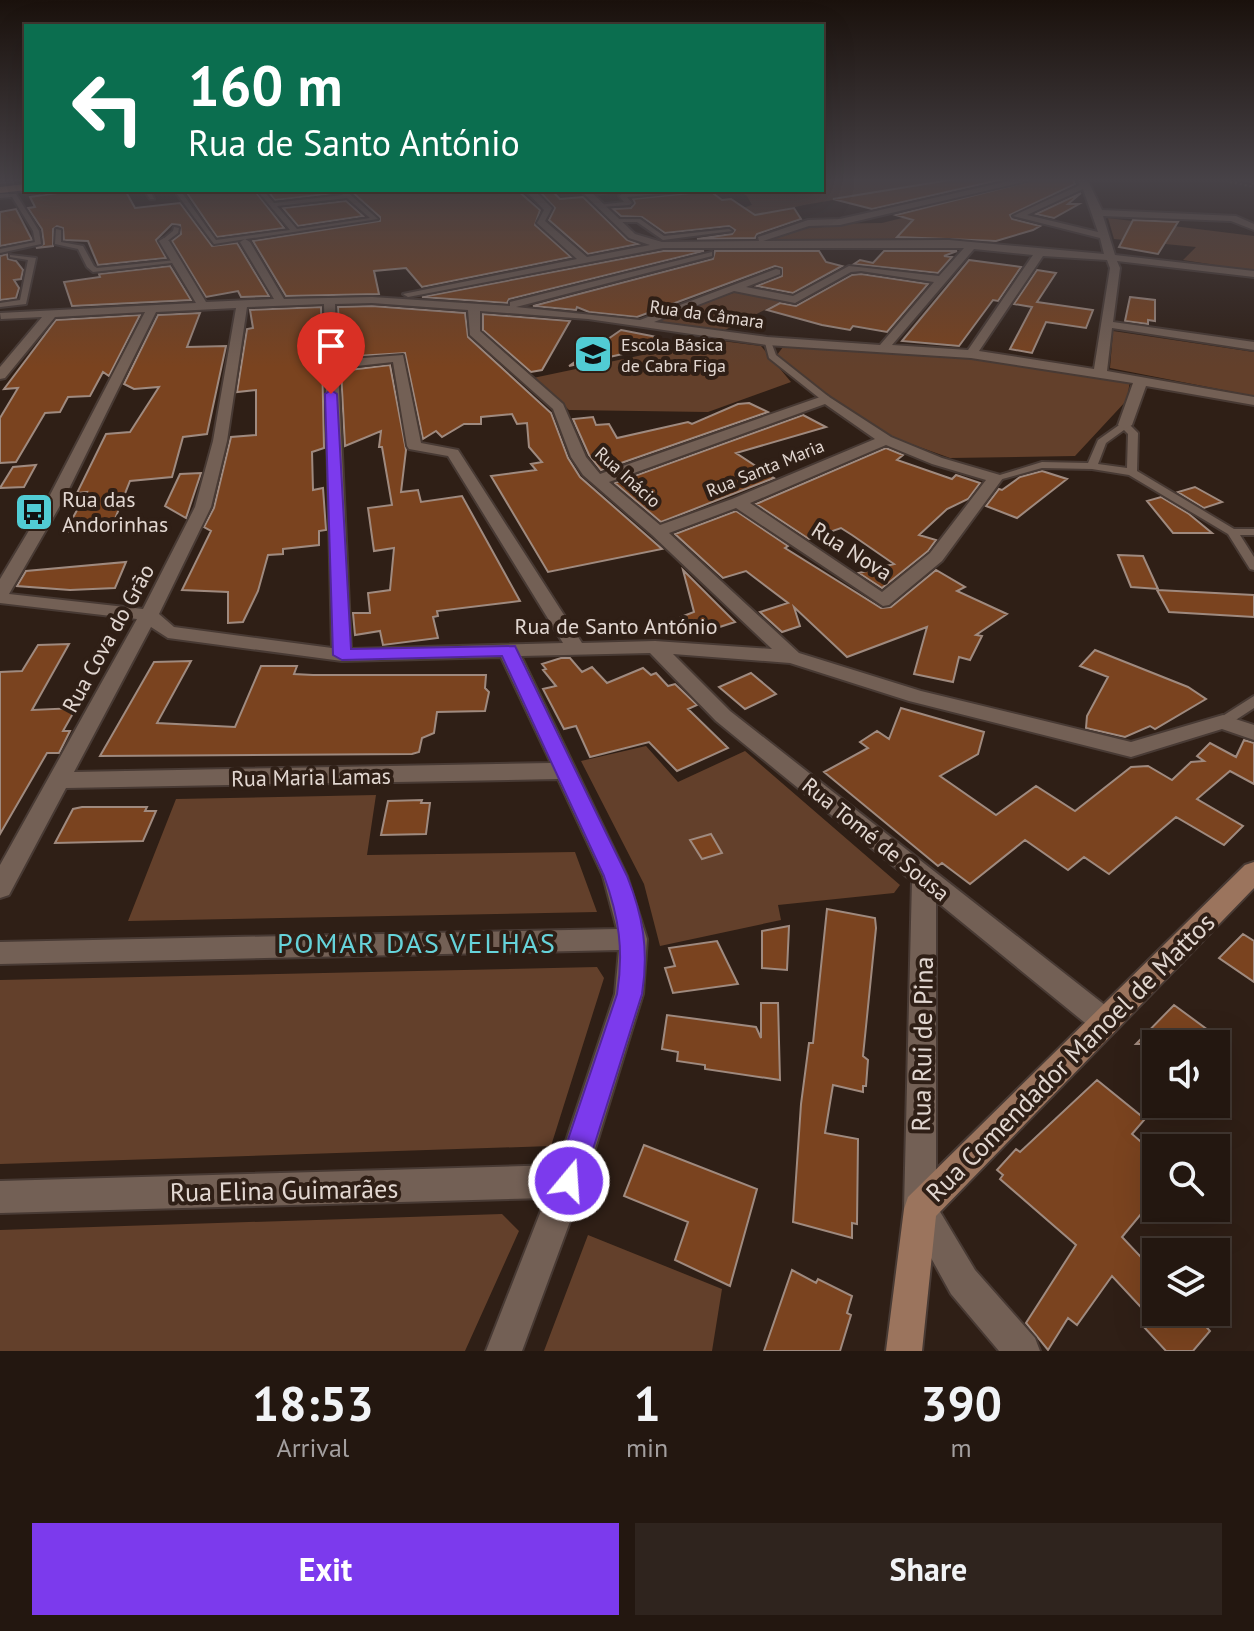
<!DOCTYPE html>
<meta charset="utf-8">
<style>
:root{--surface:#231710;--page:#2f241e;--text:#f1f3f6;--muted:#a39f9f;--line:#403630;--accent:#7c3aed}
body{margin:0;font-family:"PT Sans",sans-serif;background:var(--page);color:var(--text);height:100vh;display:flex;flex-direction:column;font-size:30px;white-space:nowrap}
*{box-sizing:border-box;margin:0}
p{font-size:26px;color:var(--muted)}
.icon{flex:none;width:44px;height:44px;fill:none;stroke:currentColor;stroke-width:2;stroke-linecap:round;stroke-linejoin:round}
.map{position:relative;height:1351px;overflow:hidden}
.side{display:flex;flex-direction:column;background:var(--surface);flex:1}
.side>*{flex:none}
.hud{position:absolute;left:24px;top:24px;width:800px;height:168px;border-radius:0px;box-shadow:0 8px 32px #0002,0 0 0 2px var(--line);background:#0b6e4f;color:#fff;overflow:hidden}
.buttons{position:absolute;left:1142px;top:1030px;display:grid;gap:16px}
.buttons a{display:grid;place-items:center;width:88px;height:88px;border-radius:0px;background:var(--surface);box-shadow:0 8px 32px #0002,0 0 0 2px var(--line);font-size:40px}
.pin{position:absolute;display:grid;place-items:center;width:68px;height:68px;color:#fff;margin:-82px -34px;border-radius:50% 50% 50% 0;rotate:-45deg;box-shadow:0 0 8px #0007}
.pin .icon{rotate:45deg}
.me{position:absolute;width:88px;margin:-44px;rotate:18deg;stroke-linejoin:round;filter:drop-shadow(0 0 6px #0008)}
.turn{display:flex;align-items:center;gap:28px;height:168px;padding:0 32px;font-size:36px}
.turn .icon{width:104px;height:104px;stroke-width:2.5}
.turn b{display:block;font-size:56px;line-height:68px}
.eta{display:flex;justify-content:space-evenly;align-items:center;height:136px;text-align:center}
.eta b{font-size:48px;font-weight:800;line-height:56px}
.action{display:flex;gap:16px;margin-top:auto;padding:16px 32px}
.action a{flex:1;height:92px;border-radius:0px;background:var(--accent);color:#fff;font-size:32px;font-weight:800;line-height:92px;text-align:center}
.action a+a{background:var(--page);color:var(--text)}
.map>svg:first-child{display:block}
.green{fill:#63402b}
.building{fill:#7a431f;stroke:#9f8a7f;stroke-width:2}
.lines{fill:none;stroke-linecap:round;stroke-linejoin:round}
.lane-casing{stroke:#483a34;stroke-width:4}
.street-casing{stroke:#483a34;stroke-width:4}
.secondary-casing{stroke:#483a34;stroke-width:4}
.primary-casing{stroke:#483a34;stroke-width:4}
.path{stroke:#6a5b53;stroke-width:2;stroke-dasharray:2 3;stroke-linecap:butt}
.lane{fill:#736055;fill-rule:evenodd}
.street{fill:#736055;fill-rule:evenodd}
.secondary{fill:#9b745d;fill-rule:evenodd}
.primary{fill:#c28865;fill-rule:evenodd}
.route{fill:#7c3aed;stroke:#51269a;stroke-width:2}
.labels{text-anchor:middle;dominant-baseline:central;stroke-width:8;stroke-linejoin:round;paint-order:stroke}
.far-street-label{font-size:18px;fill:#e2d7d1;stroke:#2f1f16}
.far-poi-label{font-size:18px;fill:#e2d7d1;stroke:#2f1f16;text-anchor:start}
.poi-label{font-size:22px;fill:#e2d7d1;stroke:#2f1f16;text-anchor:start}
.street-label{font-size:22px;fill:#e2d7d1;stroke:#2f1f16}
.near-street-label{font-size:26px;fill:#e2d7d1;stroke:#2f1f16}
.near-neighbourhood-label{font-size:28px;letter-spacing:2px;fill:#66d3da;stroke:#2f1f16}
</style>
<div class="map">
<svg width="1254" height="1351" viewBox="0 0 1254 1351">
<rect width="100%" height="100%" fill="#2f1f16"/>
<path class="green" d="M 838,178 L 961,178 L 804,205 L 734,221 L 716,216 L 752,205 L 747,196 L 737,190 L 758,193 L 822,190 L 822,181 Z
M 1039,178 L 1071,178 L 900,241 L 759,243 L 813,224 L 882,223 L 958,204 L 948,198 Z
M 1108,218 L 1254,236 L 1254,271 L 1183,260 L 1196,247 L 1114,239 Z
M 739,291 L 784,300 L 723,331 L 664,323 L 658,319 Z
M 1113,331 L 1254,352 L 1254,396 L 1110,368 Z
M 714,340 L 761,346 L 791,382 L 708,412 L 569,410 L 533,378 Z
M 783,347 L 1028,363 L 1130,380 L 1127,400 L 1075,456 L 950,458 L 886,435 L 823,394 L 777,355 Z
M 646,746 L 678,782 L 745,751 L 900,885 L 894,893 L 778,905 L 781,920 L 660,946 L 644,884 L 581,761 Z
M 376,795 L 367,855 L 575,852 L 597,912 L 128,921 L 176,799 Z
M 597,967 L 604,978 L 551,1146 L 0,1164 L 0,980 Z
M 502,1214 L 519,1231 L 465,1351 L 0,1351 L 0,1230 Z
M 588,1235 L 722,1289 L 712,1351 L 544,1351 Z"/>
<path class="building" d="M 962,178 L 1008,178 L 872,209 L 833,199 Z
M 1043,178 L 1072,178 L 1075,184 L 1010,215 L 1012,219 L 1040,226 L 1033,230 L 996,241 L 897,237 L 913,220 L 896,215 Z
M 77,190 L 125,190 L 135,208 L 180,203 L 212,246 L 237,243 L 269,296 L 241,297 L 238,291 L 206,297 L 172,241 L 181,234 L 180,225 L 172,224 L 156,240 L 166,258 L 98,265 L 88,241 L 64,240 L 63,228 L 57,226 L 53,229 L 53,246 L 36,248 L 44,244 L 42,229 L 28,208 L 35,207 L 30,197 Z
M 185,190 L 254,190 L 284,228 L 217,237 Z
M 267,190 L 335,190 L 336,193 L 275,200 Z
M 350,190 L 517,190 L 540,210 L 535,225 L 571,257 L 422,287 L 406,268 L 374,271 L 379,294 L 286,296 L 253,241 L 380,221 L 380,217 Z
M 710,191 L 722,200 L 731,199 L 755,215 L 794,208 L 801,219 L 757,234 L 755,238 L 697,239 L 732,234 L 735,230 L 729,226 L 665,233 L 642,217 L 621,216 L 613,209 L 631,208 L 635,203 L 633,199 Z
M 553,192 L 560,199 L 583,197 L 627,240 L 638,244 L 588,254 L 549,220 L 555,208 L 541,193 Z
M 1081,193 L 1068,204 L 1079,204 L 1054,218 L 1036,214 Z
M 346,201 L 363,216 L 298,226 L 283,208 Z
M 16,209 L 32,240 L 0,246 L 0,212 Z
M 1133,220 L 1178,222 L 1158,254 L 1119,247 Z
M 663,251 L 704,251 L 509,299 L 507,303 L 422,297 Z
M 715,251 L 819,251 L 826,262 L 842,266 L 793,293 L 757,286 L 782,276 L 782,268 L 775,266 L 637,317 L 589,312 L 577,307 L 576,310 L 533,306 L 713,259 Z
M 884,251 L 957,251 L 944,256 L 952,257 L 938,273 L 854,264 L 860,260 L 873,263 Z
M 7,254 L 8,259 L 16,261 L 23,270 L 21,279 L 14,280 L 19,288 L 16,298 L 0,300 L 0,256 Z
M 969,260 L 1021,267 L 998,301 L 993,300 L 959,346 L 902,341 Z
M 170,266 L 191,300 L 72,306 L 64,282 L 100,277 L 99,274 Z
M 1037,270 L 1056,273 L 1037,302 L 1093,310 L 1086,328 L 1046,322 L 1032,353 L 1010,349 L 1032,307 L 1014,304 Z
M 861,274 L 928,284 L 887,332 L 853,326 L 850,330 L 822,325 L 767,310 L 780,303 L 796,306 L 852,275 Z
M 1130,297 L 1155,300 L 1155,321 L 1148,320 L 1148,324 L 1125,321 Z
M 372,306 L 465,313 L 468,337 L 551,413 L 568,458 L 580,477 L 662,549 L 548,572 L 491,476 L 536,470 L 531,464 L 542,462 L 529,447 L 527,423 L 517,424 L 512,414 L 481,417 L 481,424 L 464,424 L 442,437 L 436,431 L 423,439 L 405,353 L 340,357 L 338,307 Z
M 321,307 L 324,448 L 312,452 L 313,490 L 323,488 L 326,530 L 319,531 L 319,545 L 283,549 L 283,554 L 268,555 L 258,591 L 243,622 L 228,623 L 228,592 L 182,590 L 211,531 L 204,527 L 214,508 L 231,437 L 256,435 L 256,390 L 237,392 L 247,329 L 253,328 L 250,310 Z
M 200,313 L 187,347 L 226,346 L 207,434 L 183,437 L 172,477 L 130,481 L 111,529 L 65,532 L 87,492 L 77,493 L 106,434 L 130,432 L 159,387 L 134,389 L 124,384 L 158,315 Z
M 483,314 L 570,321 L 542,370 L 531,372 L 483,330 Z
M 140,315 L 109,376 L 103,372 L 90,396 L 68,397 L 60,412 L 45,413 L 16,462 L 0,463 L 0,418 L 18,388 L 4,389 L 56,320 Z
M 621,330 L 657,337 L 636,351 L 569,366 Z
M 390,365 L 406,450 L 401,492 L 418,490 L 421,502 L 462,496 L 520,601 L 437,611 L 438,616 L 433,617 L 438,638 L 383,645 L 380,631 L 355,635 L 353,613 L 370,613 L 368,593 L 390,590 L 394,548 L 374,551 L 368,508 L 392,505 L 382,447 L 379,447 L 381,431 L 345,446 L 341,371 Z
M 749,403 L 768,412 L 601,470 L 589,455 L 573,419 L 593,417 L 596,425 L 609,424 L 617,438 L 688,422 L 692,424 L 738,404 Z
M 803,415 L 826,427 L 736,453 L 774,478 L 661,522 L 615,483 Z
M 886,448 L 903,455 L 897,460 L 952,479 L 956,475 L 980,483 L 968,499 L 947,509 L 919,535 L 936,540 L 928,551 L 882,588 L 859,573 L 894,564 L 852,535 L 841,528 L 809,539 L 756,504 Z
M 36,465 L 24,487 L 0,488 L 13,467 Z
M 1042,471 L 1067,479 L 1017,518 L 986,506 L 999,489 L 1002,490 L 1020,477 Z
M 201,473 L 186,518 L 165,506 L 180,474 Z
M 1195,487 L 1222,502 L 1204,508 L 1178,492 Z
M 1161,497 L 1189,514 L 1212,533 L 1173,533 L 1147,501 Z
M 736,511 L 788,546 L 785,548 L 881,608 L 891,607 L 936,570 L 965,587 L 957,591 L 1007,614 L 976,635 L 982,636 L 970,660 L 959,657 L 953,682 L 914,674 L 927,627 L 847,657 L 794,607 L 800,626 L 782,632 L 760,612 L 788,603 L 746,571 L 723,578 L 675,534 Z
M 1118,555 L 1143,556 L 1158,589 L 1131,587 Z
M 126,562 L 115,588 L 70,590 L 17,586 L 26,571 Z
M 683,570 L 735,622 L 698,634 L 681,617 L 694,612 Z
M 1157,590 L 1254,595 L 1254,617 L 1169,612 Z
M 69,644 L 32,710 L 76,708 L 63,731 L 70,731 L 59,753 L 47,753 L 0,834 L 0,672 L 22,671 L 38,645 Z
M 1095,650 L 1188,687 L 1206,699 L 1155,729 L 1150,726 L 1125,737 L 1086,728 L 1087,716 L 1108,677 L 1080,666 Z
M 561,658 L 570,658 L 582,672 L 592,667 L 607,683 L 643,668 L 651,675 L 656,673 L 668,686 L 675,684 L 697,705 L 688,709 L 728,748 L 677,771 L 649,742 L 590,757 L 576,726 L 564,729 L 543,689 L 556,686 L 543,670 L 546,669 L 542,664 Z
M 191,661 L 157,723 L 235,727 L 261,666 L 297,666 L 294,674 L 313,675 L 486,675 L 485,688 L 489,692 L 485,711 L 437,712 L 434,733 L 422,738 L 419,752 L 412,754 L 100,756 L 154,662 Z
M 751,673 L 776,694 L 745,709 L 719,687 Z
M 901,708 L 984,732 L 978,754 L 940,776 L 996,815 L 1036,786 L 1075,811 L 1131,767 L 1148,766 L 1172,780 L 1191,762 L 1204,761 L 1197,756 L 1210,743 L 1236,757 L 1244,740 L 1254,743 L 1254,784 L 1230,771 L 1197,799 L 1243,826 L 1224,845 L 1176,817 L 1109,874 L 1084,857 L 1068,870 L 1025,840 L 970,884 L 942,863 L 938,866 L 824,772 L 868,748 L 860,742 L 877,731 L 889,739 Z
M 422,800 L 421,803 L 430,803 L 426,834 L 381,835 L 388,801 Z
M 82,807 L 147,807 L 145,811 L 156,811 L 143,841 L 55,843 L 73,809 Z
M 711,834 L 722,853 L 702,859 L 690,840 Z
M 827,909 L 875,918 L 876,928 L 863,1056 L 868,1060 L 866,1086 L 863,1086 L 863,1092 L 833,1085 L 825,1133 L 858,1139 L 857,1224 L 852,1223 L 852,1238 L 793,1222 L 801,1104 L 809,1043 L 813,1043 Z
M 789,926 L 787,970 L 762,968 L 762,931 Z
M 1243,934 L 1254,941 L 1254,982 L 1219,958 Z
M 717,941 L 738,984 L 673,993 L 665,968 L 675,966 L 669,948 Z
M 761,1003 L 778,1003 L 780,1080 L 705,1069 L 705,1065 L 677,1061 L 678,1052 L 662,1049 L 667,1015 L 756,1027 L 761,1038 Z
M 1174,1005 L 1227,1044 L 1136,1044 Z
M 1097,1080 L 1145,1119 L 1132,1134 L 1156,1155 L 1156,1196 L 1122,1237 L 1156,1273 L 1156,1314 L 1193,1312 L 1210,1331 L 1193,1351 L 1166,1351 L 1143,1326 L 1151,1318 L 1112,1276 L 1077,1325 L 1068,1318 L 1048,1350 L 1026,1323 L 1076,1245 L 1000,1179 L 1003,1175 L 997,1170 L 1016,1149 L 1020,1152 Z
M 644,1145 L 757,1189 L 730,1286 L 675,1260 L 688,1222 L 624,1196 Z
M 792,1270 L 816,1283 L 818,1279 L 852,1296 L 847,1313 L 851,1315 L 840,1351 L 764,1351 Z"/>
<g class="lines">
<g class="lane-casing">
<path id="lane" d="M 26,178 L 26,181 L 0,184 L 0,180 Z
M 39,190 L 56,190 L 41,193 Z
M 144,190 L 150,190 L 154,199 L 150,199 Z
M 174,190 L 180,190 L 216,240 L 290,230 L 257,190 L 263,190 L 274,203 L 343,195 L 338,190 L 345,190 L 378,219 L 214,244 ZM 347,198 L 370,218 L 297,229 L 277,206 Z
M 602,190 L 626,190 L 587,195 L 584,193 Z
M 674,190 L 699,190 L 627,197 L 632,203 L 629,205 L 601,207 L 598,205 L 624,202 L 619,196 L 622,194 Z
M 0,194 L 16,194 L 39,231 L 41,244 L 0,253 L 0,249 L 35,242 L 33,231 L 12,197 L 0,198 Z
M 618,219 L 640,219 L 664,236 L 729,229 L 732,231 L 663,240 L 637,222 L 616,222 Z
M 174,227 L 179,228 L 178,233 L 166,242 L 162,242 L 162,240 L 173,231 Z
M 56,229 L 61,230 L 61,242 L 83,246 L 94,266 L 97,268 L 176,260 L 180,262 L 93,272 L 87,267 L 78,249 L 55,244 Z
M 10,255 L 36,258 L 26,304 L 0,307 L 0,303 L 20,300 L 28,260 L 10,257 Z
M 764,339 L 770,339 L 776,355 L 829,397 L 829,401 L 823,401 L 769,358 Z
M 1122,423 L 1128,423 L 1138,433 L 1137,471 L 1234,529 L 1254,529 L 1254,535 L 1240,535 L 1254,557 L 1254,570 L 1250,569 L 1228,534 L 1129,475 L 1092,469 L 1042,468 L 995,481 L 990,478 L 1042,462 L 1088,463 L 1098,440 ZM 1124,430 L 1128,434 L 1127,468 L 1098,464 L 1106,443 Z
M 1254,696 L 1254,708 L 1228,725 L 1218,725 L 1216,722 L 1218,719 Z"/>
</g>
<g class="street-casing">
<path id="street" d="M 1023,178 L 1040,178 L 840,225 L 809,226 L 763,241 L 949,240 L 1104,254 L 1100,238 L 1013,216 L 1080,185 L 1075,178 L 1084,178 L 1090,185 L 1102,210 L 1236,216 L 1254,224 L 1254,230 L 1231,221 L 1103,216 L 1115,255 L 1254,271 L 1254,277 L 1117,261 L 1120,268 L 1113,322 L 1254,342 L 1254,350 L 1112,328 L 1107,371 L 1254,397 L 1254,405 L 1146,386 L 1132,425 L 1125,429 L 1118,425 L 1133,383 L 971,358 L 767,345 L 588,319 L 480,311 L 480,331 L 563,404 L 586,457 L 600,474 L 826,395 L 891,437 L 942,458 L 1000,475 L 1003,478 L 942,561 L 889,605 L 883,606 L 736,508 L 669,533 L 799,653 L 921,691 L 1131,742 L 1223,715 L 1254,725 L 1254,740 L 1222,729 L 1131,757 L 909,701 L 790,663 L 673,654 L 730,711 L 1115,1013 L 1119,1022 L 1115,1031 L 1105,1035 L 1095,1031 L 936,901 L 936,1205 L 975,1270 L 1035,1338 L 1040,1351 L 999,1351 L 951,1294 L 904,1209 L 912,881 L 716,721 L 650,653 L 521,656 L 627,876 L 647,939 L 643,994 L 585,1181 L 522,1351 L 486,1351 L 546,1198 L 0,1213 L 0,1181 L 558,1165 L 615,994 L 619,950 L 0,964 L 0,942 L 617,929 L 603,876 L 558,779 L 66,788 L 9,895 L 0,898 L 0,865 L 137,619 L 0,603 L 0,579 L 49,497 L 145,312 L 55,317 L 5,378 L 0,379 L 0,367 L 42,317 L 1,319 L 0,313 L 196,303 L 159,241 L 164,238 L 169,241 L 206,302 L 274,299 L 240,242 L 245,239 L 250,242 L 284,299 L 372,297 L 510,306 L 510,302 L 712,252 L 712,256 L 516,307 L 640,320 L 776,269 L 780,270 L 780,274 L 746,287 L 793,296 L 849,266 L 939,276 L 964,248 L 663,248 L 408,297 L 403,294 L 577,259 L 537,223 L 544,210 L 525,190 L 534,190 L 552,208 L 545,221 L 587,257 L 650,245 L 629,238 L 580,190 L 589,190 L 635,234 L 662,242 L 759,241 L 758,237 L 808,220 L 840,219 ZM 1083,189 L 1098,232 L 1027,215 ZM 974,249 L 1033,255 L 968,350 L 892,345 ZM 1043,256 L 1107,260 L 1110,268 L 1094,369 L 979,351 ZM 861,271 L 934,282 L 880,345 L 767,337 L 654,322 L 734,291 L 795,303 L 851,272 ZM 372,303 L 468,310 L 470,335 L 553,409 L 571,457 L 583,475 L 652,535 L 772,649 L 655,641 L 582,643 L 458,450 L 421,443 L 403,355 L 337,360 L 335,304 ZM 324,304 L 332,648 L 174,627 L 159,614 L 211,507 L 227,441 L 247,307 ZM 236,308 L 213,441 L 195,507 L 143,609 L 9,594 L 65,497 L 156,312 ZM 393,362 L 407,446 L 409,449 L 448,456 L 563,643 L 351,649 L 338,368 ZM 825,404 L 875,439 L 732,499 L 660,525 L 609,482 ZM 886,445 L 932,464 L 986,480 L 930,553 L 882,592 L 750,503 ZM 151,627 L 168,638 L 342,661 L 501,657 L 551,763 L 74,772 Z"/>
</g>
<g class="secondary-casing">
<path id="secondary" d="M 1254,862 L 1254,888 L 936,1216 L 922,1351 L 886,1351 L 904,1209 L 908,1197 L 1245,865 Z"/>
</g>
<g class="primary-casing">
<path id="primary" d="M 26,184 L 26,190 L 0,193 L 0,187 Z"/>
</g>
<path class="path" d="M 1235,178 L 1254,183 L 1249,185
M 1230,182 L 1254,187"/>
<use href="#lane" class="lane"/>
<use href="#street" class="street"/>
<use href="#secondary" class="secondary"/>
<use href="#primary" class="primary"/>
</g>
<linearGradient id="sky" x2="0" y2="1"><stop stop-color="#1a110c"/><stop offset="0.49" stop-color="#474247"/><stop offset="1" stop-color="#474247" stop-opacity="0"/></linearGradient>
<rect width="1254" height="367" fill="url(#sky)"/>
<path class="route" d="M 331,390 L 337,394 L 351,649 L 515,646 L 627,876 C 643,916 649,950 642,994 L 583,1181 L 579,1192 L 569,1196 L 558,1192 L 554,1181 L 617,994 C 624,951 619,917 604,876 L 502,656 L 342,660 L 333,655 L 325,394 Z"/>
<defs>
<g id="school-square" transform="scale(2)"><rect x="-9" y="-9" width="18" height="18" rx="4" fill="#51ccd4" stroke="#2f1f16"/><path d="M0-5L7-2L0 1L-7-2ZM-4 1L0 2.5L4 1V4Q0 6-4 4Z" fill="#111"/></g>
<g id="bus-square" transform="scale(2)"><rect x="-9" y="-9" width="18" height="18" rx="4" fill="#51ccd4" stroke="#2f1f16"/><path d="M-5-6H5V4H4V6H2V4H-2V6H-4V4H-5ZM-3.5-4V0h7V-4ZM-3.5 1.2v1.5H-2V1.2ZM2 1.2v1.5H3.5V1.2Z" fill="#111"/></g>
</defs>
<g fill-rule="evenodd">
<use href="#school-square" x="593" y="354"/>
<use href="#bus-square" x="34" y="512"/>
</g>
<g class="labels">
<g class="far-street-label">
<text transform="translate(707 314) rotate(8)">Rua da Câmara</text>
<text transform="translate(765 468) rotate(-22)">Rua Santa Maria</text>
<text transform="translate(628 477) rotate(42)">Rua Inácio</text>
</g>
<g class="far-poi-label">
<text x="621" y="344">Escola Básica<tspan x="621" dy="21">de Cabra Figa</tspan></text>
</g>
<g class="poi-label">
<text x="62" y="499">Rua das<tspan x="62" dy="25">Andorinhas</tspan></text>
</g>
<g class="street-label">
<text transform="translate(852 551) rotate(32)">Rua Nova</text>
<text x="616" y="626">Rua de Santo António</text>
<text transform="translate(108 638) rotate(-61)">Rua Cova do Grão</text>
<text transform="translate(311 777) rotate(-1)">Rua Maria Lamas</text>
<text transform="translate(876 839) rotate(39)">Rua Tomé de Sousa</text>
</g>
<g class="near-street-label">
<text transform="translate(922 1044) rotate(-89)">Rua Rui de Pina</text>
<text transform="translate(1070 1057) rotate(-45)">Rua Comendador Manoel de Mattos</text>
<text transform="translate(284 1190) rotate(-1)">Rua Elina Guimarães</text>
</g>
<g class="near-neighbourhood-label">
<text x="417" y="942">POMAR DAS VELHAS</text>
</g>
</g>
</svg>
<div class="buttons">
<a><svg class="icon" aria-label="sound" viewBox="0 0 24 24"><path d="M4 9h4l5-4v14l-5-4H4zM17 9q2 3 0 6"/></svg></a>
<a><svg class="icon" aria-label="search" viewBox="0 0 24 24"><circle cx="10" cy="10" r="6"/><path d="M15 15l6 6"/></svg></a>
<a><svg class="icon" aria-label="layers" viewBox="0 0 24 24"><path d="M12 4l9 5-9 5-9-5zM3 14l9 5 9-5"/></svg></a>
</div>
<div class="pin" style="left:331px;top:394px;background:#d93025"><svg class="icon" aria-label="arrive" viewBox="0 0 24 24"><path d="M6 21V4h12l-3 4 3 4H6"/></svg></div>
<svg class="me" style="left:569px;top:1181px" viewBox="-20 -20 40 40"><circle r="17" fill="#7c3aed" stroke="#fff" stroke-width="3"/><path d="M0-11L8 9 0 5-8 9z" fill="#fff"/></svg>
<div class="hud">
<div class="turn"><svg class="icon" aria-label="left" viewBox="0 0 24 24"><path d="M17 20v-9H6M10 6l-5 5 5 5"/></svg><div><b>160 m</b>Rua de Santo António</div></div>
</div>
</div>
<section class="side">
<div class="eta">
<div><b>18:53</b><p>Arrival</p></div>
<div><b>1</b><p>min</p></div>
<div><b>390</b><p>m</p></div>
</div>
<div class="action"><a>Exit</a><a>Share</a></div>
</section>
